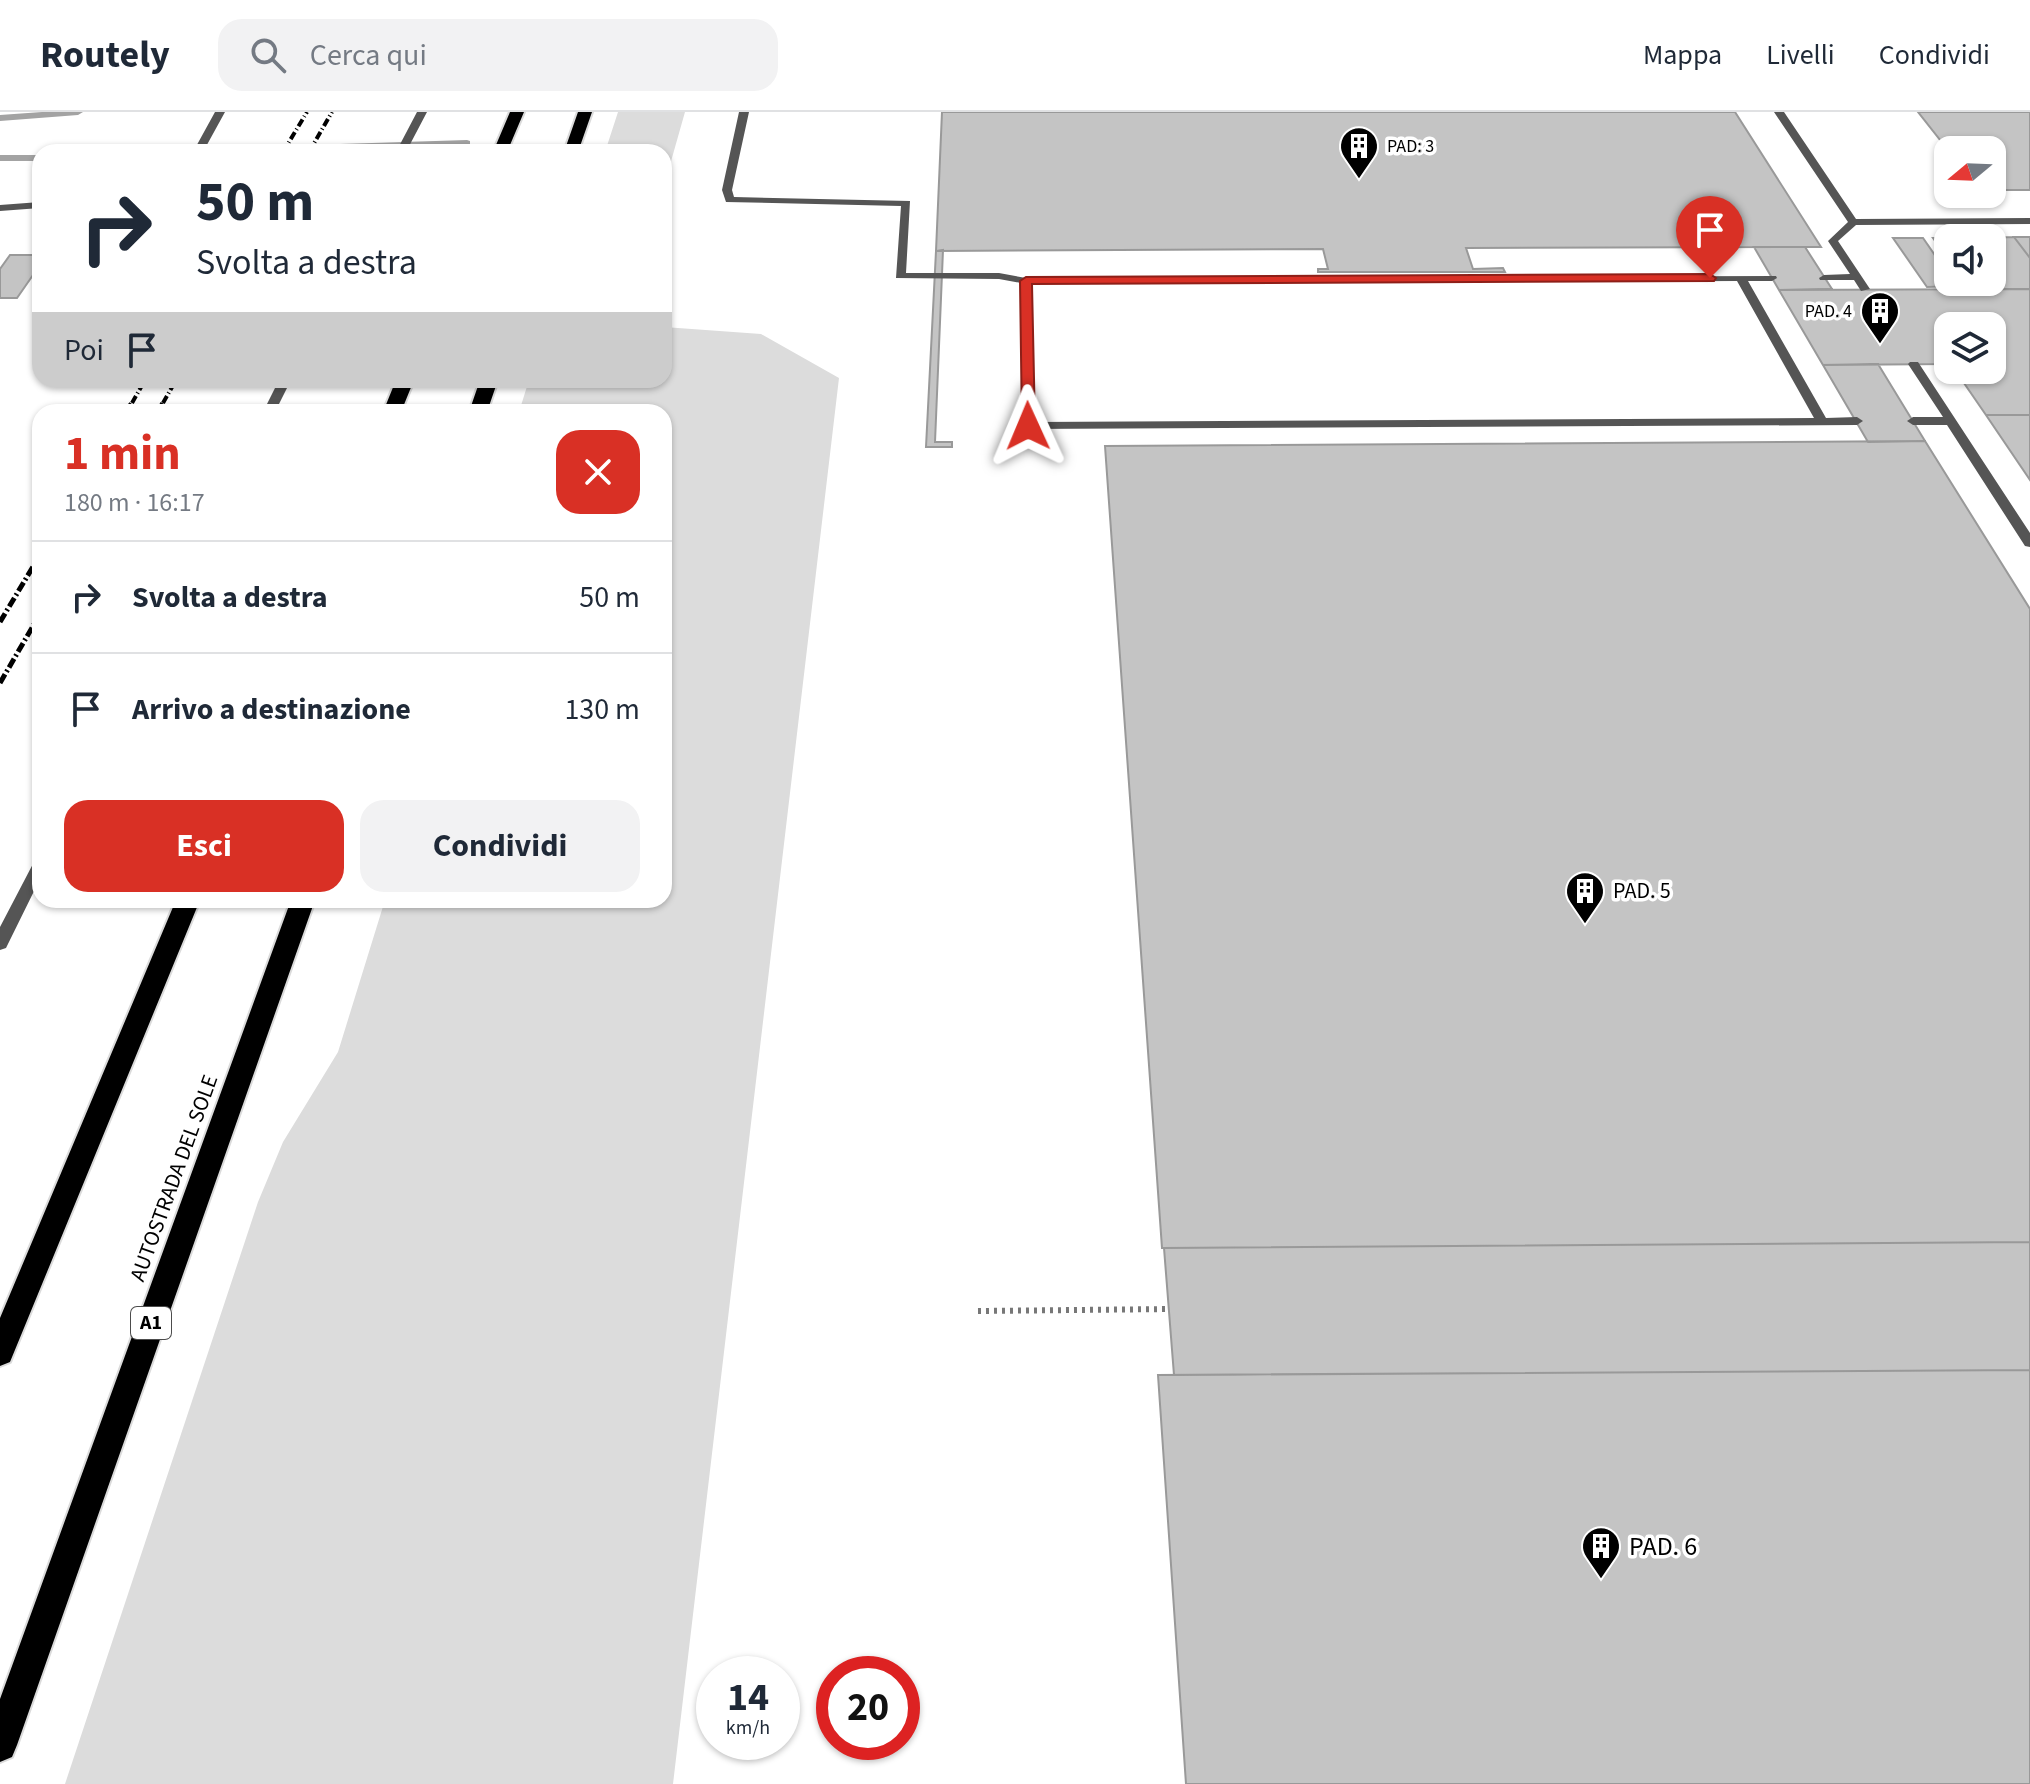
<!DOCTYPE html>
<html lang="it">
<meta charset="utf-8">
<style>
:root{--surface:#fff;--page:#f2f2f3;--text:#1f2937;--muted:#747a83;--line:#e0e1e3;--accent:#d93025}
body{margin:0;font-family:"Source Sans 3",sans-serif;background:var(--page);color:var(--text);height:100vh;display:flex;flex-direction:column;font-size:30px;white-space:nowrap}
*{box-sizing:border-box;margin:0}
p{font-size:26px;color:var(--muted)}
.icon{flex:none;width:44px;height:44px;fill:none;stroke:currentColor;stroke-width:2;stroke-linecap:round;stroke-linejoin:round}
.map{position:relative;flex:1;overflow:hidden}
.drawer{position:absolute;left:32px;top:292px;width:640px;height:504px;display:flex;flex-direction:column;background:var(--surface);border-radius:24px;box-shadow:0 2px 6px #0004}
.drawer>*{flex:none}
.guide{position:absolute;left:32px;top:32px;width:640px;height:244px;border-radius:24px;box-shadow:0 2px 6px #0004;background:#fff;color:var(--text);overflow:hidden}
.needle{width:52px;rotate:251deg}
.fabs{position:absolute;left:1934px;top:24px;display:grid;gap:16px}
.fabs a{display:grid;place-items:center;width:72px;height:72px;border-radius:16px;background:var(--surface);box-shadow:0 2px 6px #0004;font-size:40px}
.speed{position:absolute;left:696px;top:1544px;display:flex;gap:16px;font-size:40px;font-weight:700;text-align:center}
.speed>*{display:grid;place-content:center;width:104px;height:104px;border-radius:50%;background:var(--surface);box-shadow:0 2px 6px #0004;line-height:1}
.speed small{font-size:20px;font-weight:400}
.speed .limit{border:12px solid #d22;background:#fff;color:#111}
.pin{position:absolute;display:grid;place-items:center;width:68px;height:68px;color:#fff;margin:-82px -34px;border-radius:50% 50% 50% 0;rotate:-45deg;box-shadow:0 0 8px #0007}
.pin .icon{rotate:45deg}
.me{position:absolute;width:88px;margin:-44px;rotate:359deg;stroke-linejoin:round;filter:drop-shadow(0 0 6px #0008)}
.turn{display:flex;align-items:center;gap:28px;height:168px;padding:0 32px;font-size:36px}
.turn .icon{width:104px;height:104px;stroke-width:2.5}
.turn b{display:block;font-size:56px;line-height:68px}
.then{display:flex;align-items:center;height:76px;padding:0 32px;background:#0003;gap:16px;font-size:30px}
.round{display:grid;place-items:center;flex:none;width:84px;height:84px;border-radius:24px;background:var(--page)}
.overview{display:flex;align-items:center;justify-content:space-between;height:136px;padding:0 32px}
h1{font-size:48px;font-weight:700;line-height:60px;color:var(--accent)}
.button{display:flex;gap:16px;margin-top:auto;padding:16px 32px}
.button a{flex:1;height:92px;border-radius:24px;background:var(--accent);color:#fff;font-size:32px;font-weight:700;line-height:92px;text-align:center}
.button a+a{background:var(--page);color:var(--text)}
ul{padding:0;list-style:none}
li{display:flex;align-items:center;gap:24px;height:112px;padding:0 32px;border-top:2px solid var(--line)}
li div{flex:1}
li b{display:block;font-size:30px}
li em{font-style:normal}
header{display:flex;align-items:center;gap:48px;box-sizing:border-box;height:112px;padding:0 40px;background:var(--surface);border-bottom:2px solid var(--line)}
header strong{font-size:38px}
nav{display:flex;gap:44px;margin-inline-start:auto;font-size:28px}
.search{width:560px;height:72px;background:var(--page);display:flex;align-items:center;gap:20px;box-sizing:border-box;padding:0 28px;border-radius:24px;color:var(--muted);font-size:30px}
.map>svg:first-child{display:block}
.green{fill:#dcdcdc}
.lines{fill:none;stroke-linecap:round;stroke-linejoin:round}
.stream{fill:#a3a3a3;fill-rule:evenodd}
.building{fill:#c4c4c4;stroke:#999;stroke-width:2}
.motorway-casing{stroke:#dbdbdb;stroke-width:4}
.path{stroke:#777;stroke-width:6;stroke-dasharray:3 5;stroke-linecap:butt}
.service{fill:#555;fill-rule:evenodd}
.motorway{fill:#000;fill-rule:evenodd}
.rail-far1{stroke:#000;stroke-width:4;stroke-dasharray:8 3 1 3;stroke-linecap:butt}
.rail{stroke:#000;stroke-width:5;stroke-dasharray:10 3 2 3;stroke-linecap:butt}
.route{fill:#d93025;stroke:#8d1f18;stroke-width:2}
.labels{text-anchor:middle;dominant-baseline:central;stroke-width:7;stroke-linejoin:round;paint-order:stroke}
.far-poi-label{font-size:18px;fill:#000;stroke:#fff;text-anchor:start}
.shield{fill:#fff;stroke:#4c4c4c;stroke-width:2}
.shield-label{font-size:20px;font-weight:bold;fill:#000}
.poi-label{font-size:22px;fill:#000;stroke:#fff;text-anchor:start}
.street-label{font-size:22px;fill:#000;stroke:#fff}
.near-poi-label{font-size:26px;fill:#000;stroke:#fff;text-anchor:start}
</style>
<header>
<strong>Routely</strong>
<div class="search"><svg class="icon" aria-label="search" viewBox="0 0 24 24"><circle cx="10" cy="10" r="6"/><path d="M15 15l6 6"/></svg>Cerca qui</div>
<nav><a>Mappa</a><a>Livelli</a><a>Condividi</a></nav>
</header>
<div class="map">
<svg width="2030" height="1672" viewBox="0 0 2030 1672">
<rect width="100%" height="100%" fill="#fff"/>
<path class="green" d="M 618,0 L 685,0 L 664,74 L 664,40 L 605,40 Z
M 664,215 L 761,222 L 839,266 L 673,1672 L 65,1672 L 258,1090 L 283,1030 L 338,940 L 385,788 L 664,788 L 664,300 L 519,300 L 529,268 L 664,268 Z"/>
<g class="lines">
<path class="stream" d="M 42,0 L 83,0 L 78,3 L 0,9 L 0,3 Z
M 467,28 L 470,29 L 470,33 L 340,38 L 335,35 L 340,32 Z
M 257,35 L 260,36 L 260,40 L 201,40 L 206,37 Z
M 0,43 L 40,43 L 40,49 L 0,49 Z"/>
</g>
<path class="building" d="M 942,0 L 1735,0 L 1821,135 L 1466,136 L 1473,157 L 1503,156 L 1505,160 L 1318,160 L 1318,157 L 1328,157 L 1323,137 L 936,139 Z
M 1918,0 L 2030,0 L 2030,78 L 1992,78 L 1992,38 L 1948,38 Z
M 2014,125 L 2030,125 L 2030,146 Z
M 2014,125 L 2030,146 L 2030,177 L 1993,177 L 1988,170 L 1992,170 L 1992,126 L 1948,126 L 1948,147 L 1933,126 Z
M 1893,126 L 1923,126 L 1948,162 L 1948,170 L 1954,170 L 1957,174 L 1927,175 Z
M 1754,135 L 1805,135 L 1832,177 L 1779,178 Z
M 943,138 L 935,330 L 952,330 L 952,335 L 926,335 L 936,139 Z
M 10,143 L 40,143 L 40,153 L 17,186 L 0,186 L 0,157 Z
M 2030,177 L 2030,303 L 1986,303 L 1955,258 L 1992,258 L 1992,214 L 1948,214 L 1948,252 L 1823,253 L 1779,178 Z
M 1878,252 L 1925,329 L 1868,330 L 1823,253 Z
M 1986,303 L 2030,303 L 2030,368 Z
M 1925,329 L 2030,497 L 2030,1130 L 1162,1136 L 1105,334 Z
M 2030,1130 L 2030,1258 L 1174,1263 L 1164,1136 Z
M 2030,1258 L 2030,1672 L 1186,1672 L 1158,1263 Z"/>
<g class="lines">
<g class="motorway-casing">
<path id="motorway" d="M 510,0 L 524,0 L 507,40 L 493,40 Z
M 578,0 L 592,0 L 578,40 L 564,40 Z
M 396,268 L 414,268 L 401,300 L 383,300 Z
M 480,268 L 498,268 L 487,300 L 469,300 Z
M 176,788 L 200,788 L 10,1250 L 0,1254 L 0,1206 Z
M 291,788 L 315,788 L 17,1633 L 12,1645 L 0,1650 L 0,1587 Z"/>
</g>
<path class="path" d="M 978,1199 L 1169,1197"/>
<path class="service" d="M 215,0 L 225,0 L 203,40 L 193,40 Z
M 417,0 L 427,0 L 406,40 L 396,40 Z
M 739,0 L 749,0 L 732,78 L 734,85 L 910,89 L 906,161 L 999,161 L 1026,166 L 1776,164 L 1777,166 L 1772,169 L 1748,169 L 1826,306 L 1857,305 L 1863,309 L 1857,313 L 1024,317 L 1021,171 L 999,167 L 896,166 L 901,94 L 726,90 L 722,78 ZM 1737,169 L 1814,306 L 1034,310 L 1031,172 Z
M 1774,0 L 1784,0 L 1856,107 L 2030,106 L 2030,112 L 1856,113 L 1838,129 L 1870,177 L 1861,179 L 1854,168 L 1820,168 L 1819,166 L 1824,163 L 1850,162 L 1828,129 L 1848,110 Z
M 40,90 L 40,96 L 0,99 L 0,93 Z
M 1910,250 L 1918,250 L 2030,421 L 2030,435 L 2025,434 L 1947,313 L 1913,313 L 1907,309 L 1913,305 L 1943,305 L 1908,252 Z
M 279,268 L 291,268 L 275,300 L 263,300 Z
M 40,746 L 40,767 L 6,836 L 0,838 L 0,815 L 35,748 Z"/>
<use href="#motorway" class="motorway"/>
<path class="rail-far1" d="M 283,40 L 307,0
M 309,40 L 332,0
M 132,291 L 145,268
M 163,291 L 176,268"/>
<path class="rail" d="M 126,300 L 133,289
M 158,300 L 164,289
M 0,510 L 40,443
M 0,571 L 40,502"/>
</g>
<path class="route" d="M 1710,162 L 1716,166 L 1714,169 L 1032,172 L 1035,314 L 1028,318 L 1022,314 L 1020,169 L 1026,165 Z"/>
<defs>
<g id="building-pin" transform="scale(2)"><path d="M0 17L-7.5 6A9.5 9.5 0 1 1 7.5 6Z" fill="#000" stroke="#fff"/><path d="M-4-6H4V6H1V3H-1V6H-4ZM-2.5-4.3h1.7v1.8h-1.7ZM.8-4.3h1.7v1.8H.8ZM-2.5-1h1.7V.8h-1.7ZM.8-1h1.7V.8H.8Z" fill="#fff"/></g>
</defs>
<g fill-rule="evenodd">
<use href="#building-pin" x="1359" y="34"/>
<use href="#building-pin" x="1880" y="199"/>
<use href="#building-pin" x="1585" y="779"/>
<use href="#building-pin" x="1601" y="1434"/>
</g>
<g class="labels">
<g class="far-poi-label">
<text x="1387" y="34">PAD: 3</text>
<text x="1852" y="199" text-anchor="end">PAD. 4</text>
</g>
<rect class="shield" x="131" y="1195" width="40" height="32" rx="6"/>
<g class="shield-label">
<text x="151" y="1211">A1</text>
</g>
<g class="poi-label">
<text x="1613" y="779">PAD. 5</text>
</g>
<g class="street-label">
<text transform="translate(174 1066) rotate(-70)">AUTOSTRADA DEL SOLE</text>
</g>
<g class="near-poi-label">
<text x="1629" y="1434">PAD. 6</text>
</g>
</g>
</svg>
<div class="fabs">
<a><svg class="needle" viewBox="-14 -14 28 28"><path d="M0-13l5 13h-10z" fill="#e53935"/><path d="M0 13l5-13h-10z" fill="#747a83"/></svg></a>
<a><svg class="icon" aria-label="sound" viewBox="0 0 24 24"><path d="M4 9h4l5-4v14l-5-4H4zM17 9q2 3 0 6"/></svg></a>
<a><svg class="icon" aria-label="layers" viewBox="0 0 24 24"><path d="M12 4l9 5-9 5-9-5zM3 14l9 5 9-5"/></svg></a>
</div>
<div class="speed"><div>14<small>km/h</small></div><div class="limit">20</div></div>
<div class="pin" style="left:1710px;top:166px;background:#d93025"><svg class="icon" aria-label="arrive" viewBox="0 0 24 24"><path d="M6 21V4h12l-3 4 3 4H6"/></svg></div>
<svg class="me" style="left:1028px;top:314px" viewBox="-20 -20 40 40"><path d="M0-17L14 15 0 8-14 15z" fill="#d93025" stroke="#fff" stroke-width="4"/></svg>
<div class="guide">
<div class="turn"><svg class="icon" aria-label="right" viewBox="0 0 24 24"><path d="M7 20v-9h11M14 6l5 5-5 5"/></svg><div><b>50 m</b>Svolta a destra</div></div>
<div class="then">Poi<svg class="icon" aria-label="arrive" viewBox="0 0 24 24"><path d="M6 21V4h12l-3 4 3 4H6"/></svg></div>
</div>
<section class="drawer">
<div class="overview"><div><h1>1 min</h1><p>180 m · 16:17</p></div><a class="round" style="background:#d93025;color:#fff"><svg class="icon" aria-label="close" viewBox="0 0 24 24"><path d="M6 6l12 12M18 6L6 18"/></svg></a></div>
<ul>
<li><svg class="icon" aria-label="right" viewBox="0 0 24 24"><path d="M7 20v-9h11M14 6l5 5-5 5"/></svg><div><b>Svolta a destra</b></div><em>50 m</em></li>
<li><svg class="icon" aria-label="arrive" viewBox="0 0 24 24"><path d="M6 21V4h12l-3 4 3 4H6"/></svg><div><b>Arrivo a destinazione</b></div><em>130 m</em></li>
</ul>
<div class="button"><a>Esci</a><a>Condividi</a></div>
</section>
</div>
